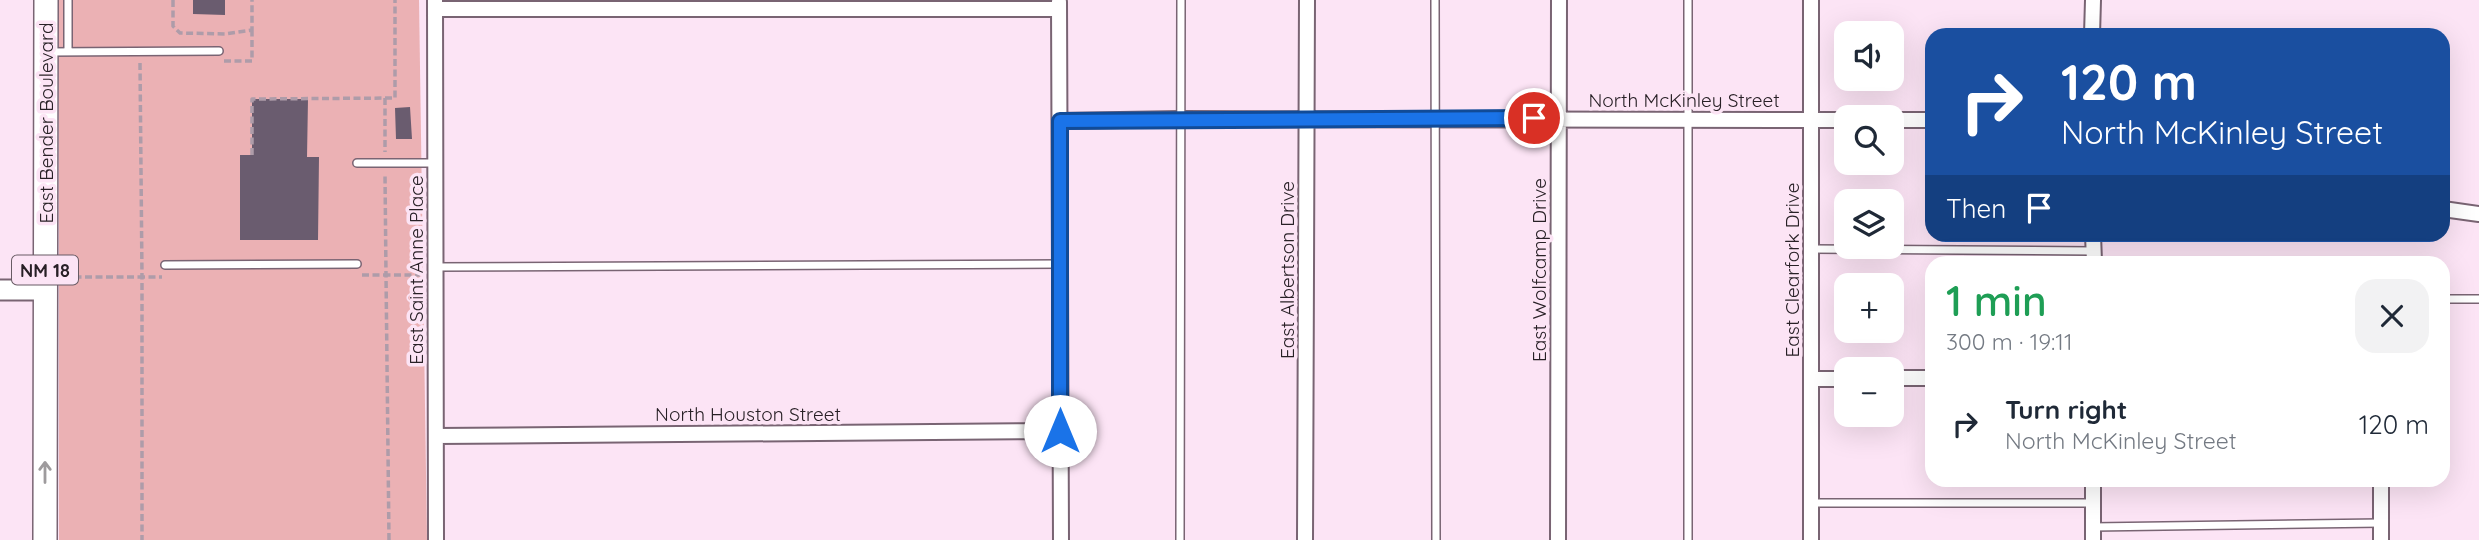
<!DOCTYPE html>
<meta charset="utf-8">
<style>
:root{--surface:#fff;--page:#f2f2f3;--text:#1f2937;--muted:#747a83}
body{margin:0;font-family:Quicksand,sans-serif;background:var(--page);color:var(--text);height:100vh;display:flex;flex-direction:column;font-size:26px;white-space:nowrap}
*{box-sizing:border-box;margin:0}
p{font-size:23px;color:var(--muted)}
.icon{flex:none;width:38px;height:38px;fill:none;stroke:currentColor;stroke-width:2;stroke-linecap:round;stroke-linejoin:round}
.map{position:relative;flex:1;overflow:hidden}
.side{position:absolute;left:1925px;top:256px;width:525px;height:231px;display:flex;flex-direction:column;background:var(--surface);border-radius:21px;box-shadow:0 7px 28px #0002}
.side>*{flex:none}
.banner{position:absolute;left:1925px;top:28px;width:525px;height:214px;border-radius:21px;box-shadow:0 7px 28px #0002;background:#1a4fa0;color:#fff;overflow:hidden}
.tools{position:absolute;left:1834px;top:21px;display:grid;gap:14px}
.tools a{display:grid;place-items:center;width:70px;height:70px;border-radius:14px;background:var(--surface);box-shadow:0 7px 28px #0002;font-size:35px}
.pin{position:absolute;display:grid;place-items:center;width:60px;height:60px;color:#fff;margin:-30px;border:4px solid #fff;border-radius:50%;box-shadow:0 2px 7px #0007}
.me{position:absolute;width:77px;margin:-38px;rotate:0deg;stroke-linejoin:round;filter:drop-shadow(0 0 5px #0008)}
.turn{display:flex;align-items:center;gap:24px;height:147px;padding:0 21px;font-size:32px}
.turn .icon{width:91px;height:91px;stroke-width:2.5}
.turn b{display:block;font-size:49px;line-height:60px}
.then{display:flex;align-items:center;height:66px;padding:0 21px;background:#0003;gap:14px;font-size:26px}
.round{display:grid;place-items:center;flex:none;width:74px;height:74px;border-radius:21px;background:var(--page)}
.summary{display:flex;align-items:center;justify-content:space-between;height:119px;padding:0 21px}
h1{font-size:42px;font-weight:600;line-height:52px;color:#1e9e55}
ul{padding:0;list-style:none}
li{display:flex;align-items:center;gap:21px;height:98px;padding:0 21px}
li div{flex:1}
li b{display:block;font-size:26px}
li em{font-style:normal}
.map>svg:first-child{display:block}
.green{fill:#ebb1b4}
.building{fill:#6a5c6f}
.lines{fill:none;stroke-linecap:round;stroke-linejoin:round}
.service-casing{stroke:#796473;stroke-width:10}
.minor-casing{stroke:#796473;stroke-width:18}
.tertiary-casing{stroke:#796473;stroke-width:23}
.primary-casing{stroke:#796473;stroke-width:26}
.path{stroke:#ae9ca9;stroke-width:3.5;stroke-dasharray:7 3.5;stroke-linecap:butt}
.service{stroke:#fff;stroke-width:7}
.minor{stroke:#fff;stroke-width:14}
.tertiary{stroke:#fff;stroke-width:19}
.primary{stroke:#fff;stroke-width:23}
.oneway{stroke:#9e9b9d}
.route-casing{stroke:#114b97;stroke-width:18}
.route{stroke:#1a73e8;stroke-width:12}
.labels{text-anchor:middle;dominant-baseline:central;stroke-width:7;stroke-linejoin:round;paint-order:stroke}
.shield{fill:#fce4f5;stroke:#685b64;stroke-width:2}
.shield-label{font-size:18px;font-weight:bold;fill:#282026}
.street-label{font-size:19px;fill:#282026;stroke:#fce4f5}
</style>
<div class="map">
<svg width="2479" height="540" viewBox="0 0 2479 540">
<rect width="100%" height="100%" fill="#fce4f5"/>
<path class="green" d="M 59,0 L 419,0 L 427,540 L 59,540 Z"/>
<path class="building" d="M 193,0 L 225,0 L 225,15 L 193,14 Z
M 252,99 L 308,99 L 307,157 L 319,157 L 318,240 L 240,240 L 240,155 L 252,155 Z
M 410,107 L 412,139 L 396,139 L 395,108 Z"/>
<g class="lines">
<g class="service-casing">
<path id="service" d="M 1435,0 L 1436,540
M 1688,0 L 1688,540
M 48,52 L 219,51
M 68,52 L 68,0
M 357,163 L 435,163
M 1812,249 L 2093,251
M 165,265 L 357,264
M 435,267 L 1060,264
M 2443,299 L 2479,299
M 1812,503 L 2093,503
M 2093,527 L 2381,523
M 1180,540 L 1181,0"/>
</g>
<g class="minor-casing">
<path id="minor" d="M 435,0 L 436,540
M 1811,0 L 1811,540
M 1059,2 L 1061,540
M 435,9 L 1059,9
M 2092,35 L 2093,0
M 1892,120 L 1932,120
M 1060,121 L 1180,119 L 1846,120
M 2443,209 L 2479,214
M 2093,234 L 2094,262
M 1892,378 L 1932,378
M 1812,379 L 1846,379
M 436,436 L 1060,431
M 1305,540 L 1307,0
M 1558,540 L 1559,0
M 2093,540 L 2093,480
M 2381,540 L 2381,480"/>
</g>
<g class="tertiary-casing">
<path id="tertiary" d="M 0,290 L 45,290"/>
</g>
<g class="primary-casing">
<path id="primary" d="M 45,540 L 46,0"/>
</g>
<path class="path" d="M 173,0 L 173,26 L 180,33 L 225,34 L 252,30 L 252,0
M 224,61 L 252,61 L 252,30
M 140,63 L 142,277 L 162,277
M 385,98 L 385,152
M 252,155 L 252,99 L 395,98 L 395,0
M 362,275 L 386,275 L 385,174
M 64,277 L 142,277 L 142,540
M 389,540 L 386,275 L 420,275"/>
<use href="#service" class="service"/>
<use href="#minor" class="minor"/>
<use href="#tertiary" class="tertiary"/>
<use href="#primary" class="primary"/>
</g>
<defs><path id="oneway-shaft" d="M-6 0H5M1.5-3L5.5 0L1.5 3" fill="none" stroke-width="1.6" stroke-linecap="round" stroke-linejoin="round" transform="scale(1.75)"/></defs>
<use class="oneway" href="#oneway-shaft" transform="translate(45 472) rotate(-90)"/>
<g class="lines">
<g class="route-casing">
<path id="route" d="M 1060,431 L 1060,121 L 1534,118"/>
</g>
<use href="#route" class="route"/>
</g>
<g class="labels">
<rect class="shield" x="12" y="255.5" width="66" height="29" rx="5"/>
<g class="shield-label">
<text x="45" y="270">NM 18</text>
</g>
<g class="street-label">
<text x="1684" y="100">North McKinley Street</text>
<text transform="translate(46 123) rotate(-90)">East Bender Boulevard</text>
<text transform="translate(416 270) rotate(-90)">East Saint Anne Place</text>
<text transform="translate(1287 270) rotate(-90)">East Albertson Drive</text>
<text transform="translate(1539 270) rotate(-90)">East Wolfcamp Drive</text>
<text transform="translate(1792 270) rotate(-90)">East Clearfork Drive</text>
<text x="748" y="414">North Houston Street</text>
</g>
</g>
</svg>
<div class="tools">
<a><svg class="icon" aria-label="sound" viewBox="0 0 24 24"><path d="M4 9h4l5-4v14l-5-4H4zM17 9q2 3 0 6"/></svg></a>
<a><svg class="icon" aria-label="search" viewBox="0 0 24 24"><circle cx="10" cy="10" r="6"/><path d="M15 15l6 6"/></svg></a>
<a><svg class="icon" aria-label="layers" viewBox="0 0 24 24"><path d="M12 4l9 5-9 5-9-5zM3 14l9 5 9-5"/></svg></a>
<a>+</a>
<a>−</a>
</div>
<div class="pin" style="left:1534px;top:118px;background:#d93025"><svg class="icon" aria-label="arrive" viewBox="0 0 24 24"><path d="M6 21V4h12l-3 4 3 4H6"/></svg></div>
<svg class="me" style="left:1060px;top:431px" viewBox="-20 -20 40 40"><circle r="19" fill="#fff"/><path d="M0-13L10 11 0 6-10 11z" fill="#1a73e8"/></svg>
<div class="banner">
<div class="turn"><svg class="icon" aria-label="right" viewBox="0 0 24 24"><path d="M7 20v-9h11M14 6l5 5-5 5"/></svg><div><b>120 m</b>North McKinley Street</div></div>
<div class="then">Then<svg class="icon" aria-label="arrive" viewBox="0 0 24 24"><path d="M6 21V4h12l-3 4 3 4H6"/></svg></div>
</div>
<section class="side">
<div class="summary"><div><h1>1 min</h1><p>300 m · 19:11</p></div><a class="round"><svg class="icon" aria-label="close" viewBox="0 0 24 24"><path d="M6 6l12 12M18 6L6 18"/></svg></a></div>
<ul>
<li><svg class="icon" aria-label="right" viewBox="0 0 24 24"><path d="M7 20v-9h11M14 6l5 5-5 5"/></svg><div><b>Turn right</b><p>North McKinley Street</p></div><em>120 m</em></li>
</ul>
</section>
</div>
